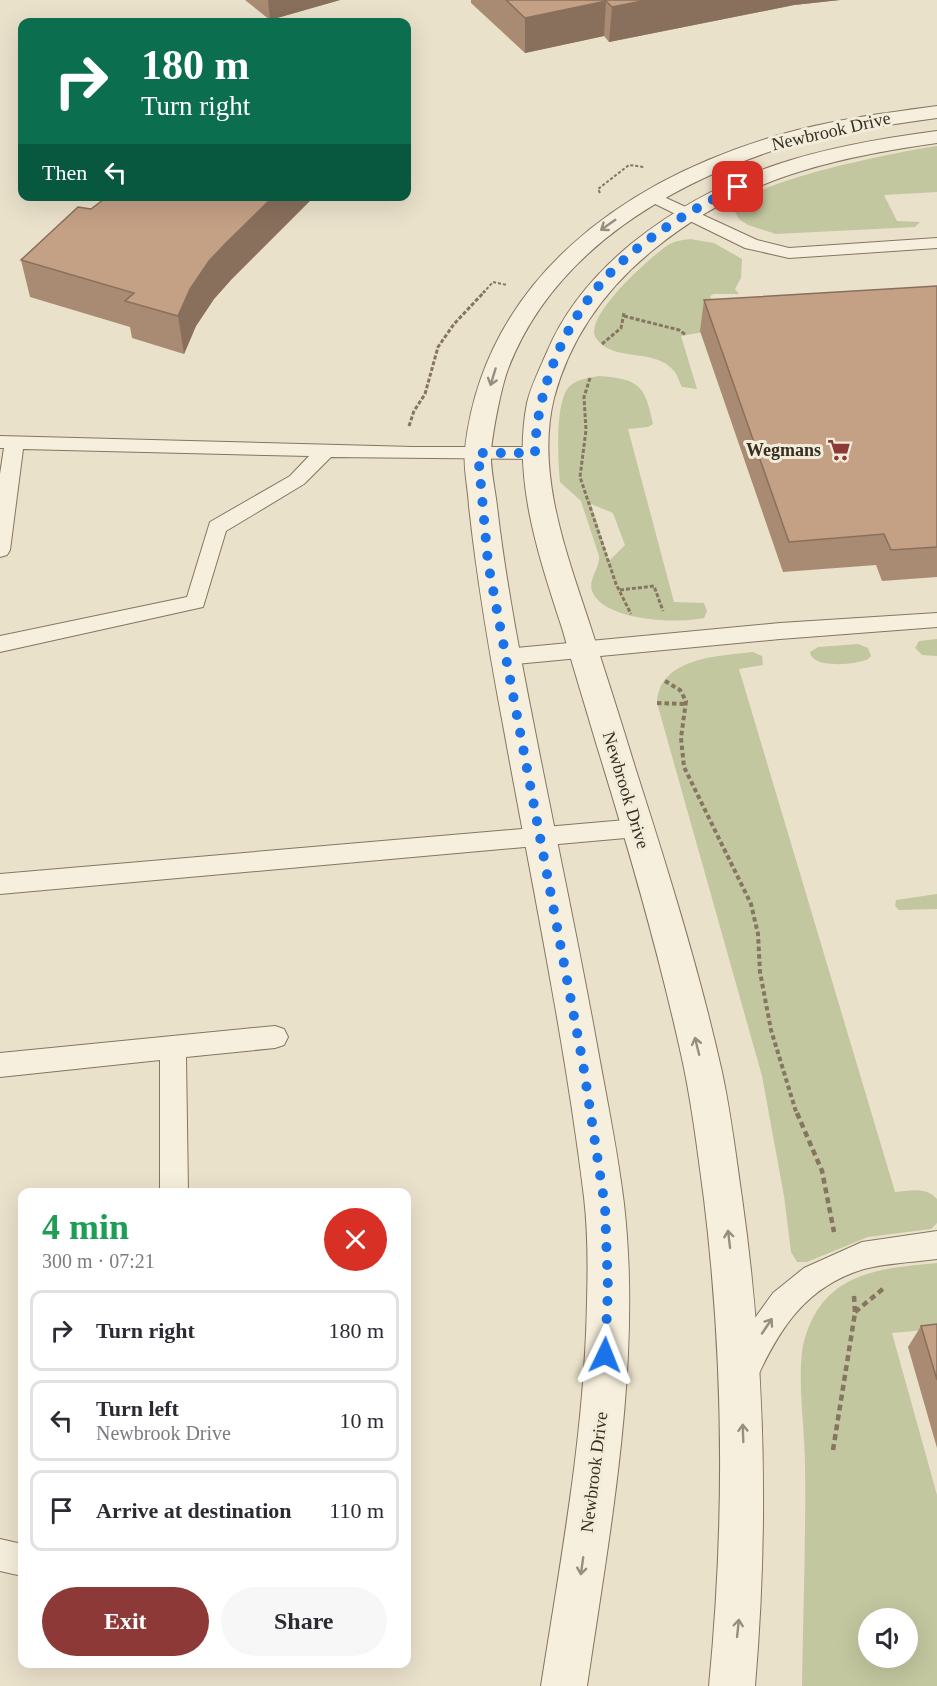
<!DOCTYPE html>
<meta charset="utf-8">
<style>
:root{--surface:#fff;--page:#f7f7f7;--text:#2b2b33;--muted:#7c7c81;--line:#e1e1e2;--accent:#8d3937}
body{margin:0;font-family:"Times New Roman",serif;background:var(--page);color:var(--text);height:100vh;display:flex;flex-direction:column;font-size:22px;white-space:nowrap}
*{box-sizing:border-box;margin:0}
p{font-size:20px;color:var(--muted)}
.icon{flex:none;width:33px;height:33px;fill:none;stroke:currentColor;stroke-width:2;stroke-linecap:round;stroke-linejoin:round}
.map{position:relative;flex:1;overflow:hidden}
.side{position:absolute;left:18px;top:1188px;width:393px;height:480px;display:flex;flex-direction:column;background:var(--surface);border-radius:12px;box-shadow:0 6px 24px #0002}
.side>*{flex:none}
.top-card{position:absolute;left:18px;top:18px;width:393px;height:183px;border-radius:12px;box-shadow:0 6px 24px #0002;background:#0b6e4f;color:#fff;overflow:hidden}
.tools{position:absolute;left:858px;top:1608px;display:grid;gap:12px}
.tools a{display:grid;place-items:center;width:60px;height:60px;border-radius:50%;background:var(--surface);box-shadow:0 6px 24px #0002;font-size:30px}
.pin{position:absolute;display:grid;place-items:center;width:51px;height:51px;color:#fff;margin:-26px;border-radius:12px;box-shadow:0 3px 9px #0006}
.me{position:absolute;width:66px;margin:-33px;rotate:2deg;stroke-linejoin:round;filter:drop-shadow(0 0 4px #0008)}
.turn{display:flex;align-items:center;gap:21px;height:126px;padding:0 24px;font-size:27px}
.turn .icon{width:78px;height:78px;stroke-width:2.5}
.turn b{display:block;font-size:42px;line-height:51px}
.then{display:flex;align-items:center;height:57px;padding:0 24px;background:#0003;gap:12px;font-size:22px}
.round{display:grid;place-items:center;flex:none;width:63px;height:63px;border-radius:32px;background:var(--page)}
.head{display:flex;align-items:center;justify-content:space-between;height:102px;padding:0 24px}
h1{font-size:36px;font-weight:700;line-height:45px;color:#1e9e55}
.primary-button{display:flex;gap:12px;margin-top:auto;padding:12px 24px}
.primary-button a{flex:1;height:69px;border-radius:36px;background:var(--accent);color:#fff;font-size:24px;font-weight:700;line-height:69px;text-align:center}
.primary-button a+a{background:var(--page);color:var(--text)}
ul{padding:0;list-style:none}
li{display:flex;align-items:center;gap:18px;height:81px;margin:0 12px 9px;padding:0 12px;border:3px solid var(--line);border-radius:12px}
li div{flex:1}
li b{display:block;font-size:22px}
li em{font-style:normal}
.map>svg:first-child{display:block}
.green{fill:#c2c79f;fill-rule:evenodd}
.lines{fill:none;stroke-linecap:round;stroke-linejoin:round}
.service-casing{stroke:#857561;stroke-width:2}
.minor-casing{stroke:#857561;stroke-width:2}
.path-far3{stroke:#857561;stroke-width:2;stroke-dasharray:3 2;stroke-linecap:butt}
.path-far2{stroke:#857561;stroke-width:3;stroke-dasharray:4 2;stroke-linecap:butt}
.path-far1{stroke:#857561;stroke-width:4;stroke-dasharray:4.5 3;stroke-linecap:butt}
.path{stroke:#857561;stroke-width:4.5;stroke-dasharray:6 4;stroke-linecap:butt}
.service{fill:#f6efdd;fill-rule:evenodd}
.minor{fill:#f6efdd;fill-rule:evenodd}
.wall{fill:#a98a72}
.shaded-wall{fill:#89705d}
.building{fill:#c4a085;stroke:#89705d;stroke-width:1.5}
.oneway{stroke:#978e80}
.route{stroke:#1a73e8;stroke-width:10;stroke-dasharray:0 18}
.labels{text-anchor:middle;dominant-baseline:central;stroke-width:6;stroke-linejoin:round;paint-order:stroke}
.street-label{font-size:18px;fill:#382d22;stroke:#f2ecda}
.poi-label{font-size:18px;font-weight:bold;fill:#382d22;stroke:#f2ecda;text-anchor:end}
</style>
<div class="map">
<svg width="937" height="1686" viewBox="0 0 937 1686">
<rect width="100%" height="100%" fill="#eae1cb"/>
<path class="green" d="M 937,146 L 937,192 L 884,195 L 897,221 L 920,222 L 915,227 L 776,234 L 748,225 L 739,219 L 735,212 C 737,182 908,150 937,146 Z
M 690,239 L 714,243 L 742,259 L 741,278 L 735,289 L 739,294 L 714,294 L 710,296 L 722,329 L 681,336 L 697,389 L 682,387 C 679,382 678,375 674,371 C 655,347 612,363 596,338 C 582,318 651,256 668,245 C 675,241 682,240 690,239 Z
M 599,376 C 639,379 645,385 653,424 L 648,427 L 628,429 L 674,602 L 704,603 L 707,611 L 704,618 C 678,624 603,621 592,591 C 588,579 600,568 599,556 L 581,501 L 560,482 C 558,462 555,404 568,388 C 576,379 588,378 599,376 ZM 591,504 L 613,513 L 625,545 L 609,561 Z
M 937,639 L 937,656 L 922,655 L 915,648 L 919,641 Z
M 858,644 L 868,648 L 871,656 L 868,659 C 856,665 812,669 810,652 L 818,647 Z
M 753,652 L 762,656 L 763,665 L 739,669 L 895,1192 C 910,1191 926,1186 937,1199 L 937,1223 L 931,1229 L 868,1237 L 807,1262 L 797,1262 L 791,1252 L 784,1196 L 762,1076 L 657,703 C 659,657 720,656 753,652 Z
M 937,894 L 937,909 L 899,910 L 895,906 L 896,900 Z
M 937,1263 L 937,1329 L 892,1333 L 937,1495 L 937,1686 L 802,1686 C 803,1613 806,1539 805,1466 C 805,1429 798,1389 802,1352 C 804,1336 811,1318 821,1305 C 848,1269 896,1267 937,1263 ZM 868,1618 L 908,1618 L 908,1658 L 868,1658 Z"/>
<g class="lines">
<g class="service-casing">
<path id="service" d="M 651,191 L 757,240 L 789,248 L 937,238 L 937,248 L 789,258 L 745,248 L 645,199 L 643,196 L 645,193 Z
M 0,436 L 413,447 L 535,447 L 542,449 L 545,453 L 542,457 L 535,459 L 331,457 L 304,484 L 226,531 L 203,607 L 0,652 L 0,636 L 187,597 L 210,522 L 290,476 L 309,456 L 23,449 L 10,550 L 7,555 L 0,557 L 0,474 L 4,448 L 0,448 Z
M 937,613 L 937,627 L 780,639 L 506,665 L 498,663 L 495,657 L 498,651 L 506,649 L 780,623 Z
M 637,819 L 645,821 L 649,828 L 645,835 L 637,837 L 0,894 L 0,874 Z
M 275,1026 L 284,1029 L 288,1037 L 284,1045 L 275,1048 L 186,1057 L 188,1192 L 160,1192 L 160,1060 L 0,1077 L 0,1053 Z
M 937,1231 L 937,1259 C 914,1262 887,1263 864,1269 C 804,1287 778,1331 754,1384 L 743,1388 L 732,1384 L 728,1373 L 750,1325 L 773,1293 L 804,1268 L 862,1242 Z
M 0,1539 L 22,1544 L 22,1576 L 0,1571 Z"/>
</g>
<g class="minor-casing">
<path id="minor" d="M 937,106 L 937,118 C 888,125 838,131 790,145 C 674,181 554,249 508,369 C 501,388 493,430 491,451 C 490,469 495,488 497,506 C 506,584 521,660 536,736 C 557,843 580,949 599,1056 C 608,1105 618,1154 624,1204 C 642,1362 610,1529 587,1686 L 541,1686 C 561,1558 585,1430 587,1301 C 588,1267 588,1231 584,1197 C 565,1041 532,885 504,730 C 490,656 477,581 469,506 C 468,487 463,468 465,449 C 484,279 625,180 779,135 C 831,120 884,113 937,106 Z
M 937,131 L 937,143 C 830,158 738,180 653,250 C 605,289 570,338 554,398 C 535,474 568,557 591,628 C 606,674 621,721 635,767 C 667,867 699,969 722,1072 C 731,1114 736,1156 742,1198 C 765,1360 769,1522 755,1686 L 709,1686 C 725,1523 724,1362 704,1199 C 697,1147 691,1096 679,1045 C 656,943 627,843 596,743 C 585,705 573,667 562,628 C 539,557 512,479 527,403 C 531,386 540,368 547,352 C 565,309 596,273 631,244 C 724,169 821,146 937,131 Z"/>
</g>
<path class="path-far3" d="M 600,193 L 598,189 L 629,165 L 644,167
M 483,293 L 493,282 L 507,285"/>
<path class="path-far2" d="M 624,316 L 679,330 L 686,335
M 602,344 L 621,328 L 624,313
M 590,378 L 584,397 L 586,430 L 580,477 L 616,584 L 631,614
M 409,426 L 414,411 L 425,394 L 438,347 L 454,324 L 485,291
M 620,590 L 654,586 L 663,611"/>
<path class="path-far1" d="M 665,681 L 680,690 L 686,701 L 681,738 L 684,767 L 751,904 L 758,934 L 760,972 L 771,1030 L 797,1115
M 657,703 L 685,704"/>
<path class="path" d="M 797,1113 L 822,1171 L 834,1232
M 855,1312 L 884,1288
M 833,1450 L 855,1313 L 854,1296"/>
<use href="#service" class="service"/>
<use href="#minor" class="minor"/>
</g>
<path class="wall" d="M 245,0 L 340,0 L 270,20 Z
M 471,0 L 840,0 L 794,5 L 609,42 L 604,36 L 525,53 L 471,3 Z
M 91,209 L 230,281 L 214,299 L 196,326 L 184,354 L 132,338 L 130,327 L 30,297 L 21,260 Z
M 937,286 L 937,577 L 882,581 L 876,565 L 783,572 L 700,331 L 704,300 Z
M 937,1324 L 937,1448 L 908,1347 L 921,1326 Z"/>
<path class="shaded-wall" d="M 268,0 L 340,0 L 270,20 Z
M 647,0 L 840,0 L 794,5 L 609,42 L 612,7 Z
M 606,1 L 604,36 L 525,53 L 525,18 Z
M 274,196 L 315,196 L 230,281 L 214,299 L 196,326 L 184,354 L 178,316 L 190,289 L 209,261 L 225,244 Z"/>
<path class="building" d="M 506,0 L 647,0 L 612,7 L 606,1 L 525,18 Z
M 108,196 L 274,196 L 225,244 L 209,261 L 190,289 L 178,316 L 125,301 L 134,293 L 21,260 L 78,207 L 91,209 Z
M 937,286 L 937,547 L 891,550 L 884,534 L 789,542 L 704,300 Z
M 937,1324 L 937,1380 L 921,1326 Z"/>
<defs><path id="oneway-shaft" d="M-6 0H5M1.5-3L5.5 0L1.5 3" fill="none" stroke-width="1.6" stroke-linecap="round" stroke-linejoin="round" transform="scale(1.5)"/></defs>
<g class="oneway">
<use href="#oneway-shaft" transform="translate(608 225) rotate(145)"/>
<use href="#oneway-shaft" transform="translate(493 377) rotate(107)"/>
<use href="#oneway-shaft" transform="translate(697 1046) rotate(-104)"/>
<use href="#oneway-shaft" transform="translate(729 1239) rotate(-97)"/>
<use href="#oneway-shaft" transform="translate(767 1326) rotate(-56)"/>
<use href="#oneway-shaft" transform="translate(743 1433) rotate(-92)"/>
<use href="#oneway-shaft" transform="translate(582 1566) rotate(98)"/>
<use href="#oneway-shaft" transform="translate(738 1628) rotate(-84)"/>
</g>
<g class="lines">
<path class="route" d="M 605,1355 L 608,1289 L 605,1207 L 583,1064 L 488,563 L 478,453 L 535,453 C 536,395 560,333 597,288 C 630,246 691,209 738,187"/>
</g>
<defs>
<g id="supermarket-bare" transform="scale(1.8)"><path d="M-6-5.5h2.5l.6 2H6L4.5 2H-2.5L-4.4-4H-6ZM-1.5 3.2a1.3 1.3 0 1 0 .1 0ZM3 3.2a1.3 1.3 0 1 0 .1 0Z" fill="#8d3937" stroke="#f2ecda" stroke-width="2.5" paint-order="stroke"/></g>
</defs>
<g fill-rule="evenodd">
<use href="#supermarket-bare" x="839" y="450"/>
</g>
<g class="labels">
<g class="street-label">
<text transform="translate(831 131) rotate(-13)">Newbrook Drive</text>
<text transform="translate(626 790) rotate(73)">Newbrook Drive</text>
<text transform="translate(594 1472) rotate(-83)">Newbrook Drive</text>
</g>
<g class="poi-label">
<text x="821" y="450">Wegmans</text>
</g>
</g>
</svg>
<div class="tools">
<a><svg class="icon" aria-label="sound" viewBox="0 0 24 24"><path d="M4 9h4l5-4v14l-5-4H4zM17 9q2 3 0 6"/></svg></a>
</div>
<div class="pin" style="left:738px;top:187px;background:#d93025"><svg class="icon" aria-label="arrive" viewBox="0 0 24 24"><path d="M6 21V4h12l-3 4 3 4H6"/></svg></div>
<svg class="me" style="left:605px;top:1355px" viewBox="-20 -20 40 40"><path d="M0-17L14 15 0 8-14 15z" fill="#1a73e8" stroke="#fff" stroke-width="4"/></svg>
<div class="top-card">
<div class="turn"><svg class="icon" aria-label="right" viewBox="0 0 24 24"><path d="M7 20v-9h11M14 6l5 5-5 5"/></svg><div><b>180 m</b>Turn right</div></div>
<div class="then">Then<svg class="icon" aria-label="left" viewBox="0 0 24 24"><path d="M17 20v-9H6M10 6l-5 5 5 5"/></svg></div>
</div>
<section class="side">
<div class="head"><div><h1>4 min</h1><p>300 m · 07:21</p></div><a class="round" style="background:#d93025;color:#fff"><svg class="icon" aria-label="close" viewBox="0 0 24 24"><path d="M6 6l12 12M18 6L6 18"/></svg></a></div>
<ul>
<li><svg class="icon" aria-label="right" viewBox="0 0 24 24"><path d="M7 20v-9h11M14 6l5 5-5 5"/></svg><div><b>Turn right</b></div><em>180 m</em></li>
<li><svg class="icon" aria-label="left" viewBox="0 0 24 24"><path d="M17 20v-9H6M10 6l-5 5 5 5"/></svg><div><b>Turn left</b><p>Newbrook Drive</p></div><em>10 m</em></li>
<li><svg class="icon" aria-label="arrive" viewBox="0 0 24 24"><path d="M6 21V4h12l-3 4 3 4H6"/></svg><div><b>Arrive at destination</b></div><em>110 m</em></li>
</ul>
<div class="primary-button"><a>Exit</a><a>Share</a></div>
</section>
</div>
